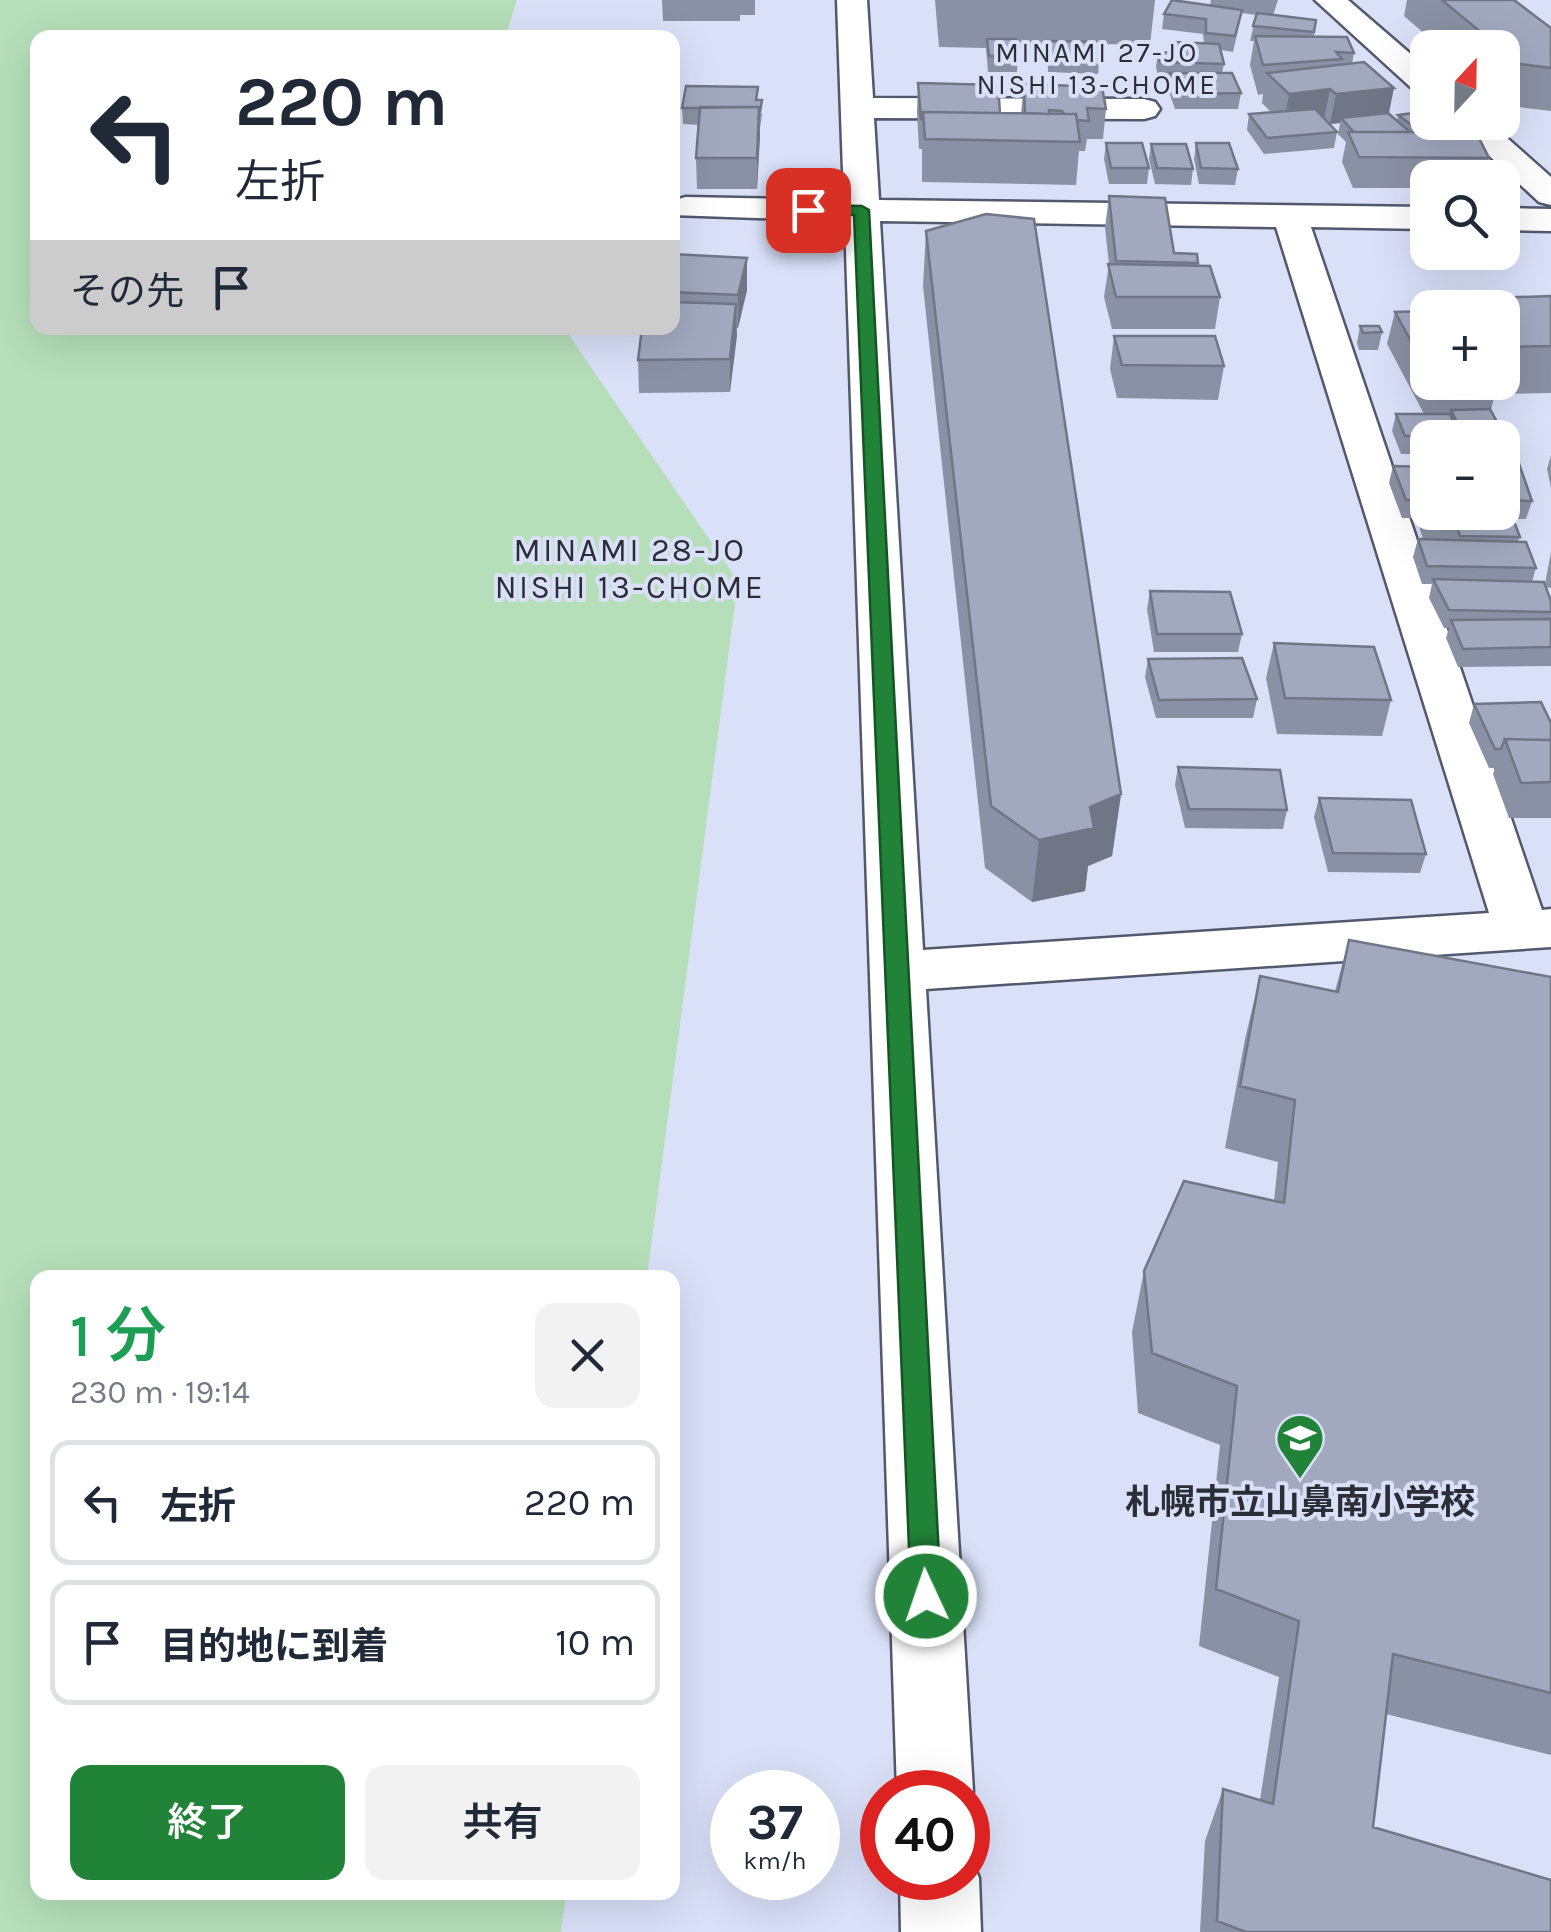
<!DOCTYPE html>
<html lang="ja">
<meta charset="utf-8">
<style>
:root{--surface:#fff;--page:#f2f2f3;--text:#1f2937;--muted:#747a83;--line:#e0e1e3;--accent:#208337}
body{margin:0;font-family:Karla,"Noto Sans JP",sans-serif;background:var(--page);color:var(--text);height:100vh;display:flex;flex-direction:column;font-size:38px;white-space:nowrap}
*{box-sizing:border-box;margin:0}
p{font-size:32px;color:var(--muted)}
.icon{flex:none;width:55px;height:55px;fill:none;stroke:currentColor;stroke-width:2;stroke-linecap:round;stroke-linejoin:round}
.map{position:relative;flex:1;overflow:hidden}
.details{position:absolute;left:30px;top:1270px;width:650px;height:630px;display:flex;flex-direction:column;background:var(--surface);border-radius:20px;box-shadow:0 10px 40px #0002}
.details>*{flex:none}
.hud{position:absolute;left:30px;top:30px;width:650px;height:305px;border-radius:20px;box-shadow:0 10px 40px #0002;background:#fff;color:var(--text);overflow:hidden}
.needle{width:65px;rotate:22deg}
.fabs{position:absolute;left:1410px;top:30px;display:grid;gap:20px}
.fabs a{display:grid;place-items:center;width:110px;height:110px;border-radius:20px;background:var(--surface);box-shadow:0 10px 40px #0002;font-size:50px}
.speed{position:absolute;left:710px;top:1770px;display:flex;gap:20px;font-size:50px;font-weight:700;text-align:center}
.speed>*{display:grid;place-content:center;width:130px;height:130px;border-radius:50%;background:var(--surface);box-shadow:0 10px 40px #0002;line-height:1}
.speed small{font-size:25px;font-weight:400}
.speed .limit{border:15px solid #d22;background:#fff;color:#111}
.pin{position:absolute;display:grid;place-items:center;width:85px;height:85px;color:#fff;margin:-42px;border-radius:20px;box-shadow:0 5px 15px #0006}
.me{position:absolute;width:110px;margin:-55px;rotate:357deg;stroke-linejoin:round;filter:drop-shadow(0 0 8px #0008)}
.turn{display:flex;align-items:center;gap:35px;height:210px;padding:0 40px;font-size:45px}
.turn .icon{width:130px;height:130px;stroke-width:2.5}
.turn b{display:block;font-size:70px;line-height:85px}
.then{display:flex;align-items:center;height:95px;padding:0 40px;background:#0003;gap:20px;font-size:38px}
.round{display:grid;place-items:center;flex:none;width:105px;height:105px;border-radius:20px;background:var(--page)}
.headline{display:flex;align-items:center;justify-content:space-between;height:170px;padding:0 40px}
h1{font-size:60px;font-weight:600;line-height:75px;color:#1e9e55}
.action{display:flex;gap:20px;margin-top:auto;padding:20px 40px}
.action a{flex:1;height:115px;border-radius:20px;background:var(--accent);color:#fff;font-size:40px;font-weight:600;line-height:115px;text-align:center}
.action a+a{background:var(--page);color:var(--text)}
ul{padding:0;list-style:none}
li{display:flex;align-items:center;gap:30px;height:125px;margin:0 20px 15px;padding:0 20px;border:5px solid var(--line);border-radius:20px}
li div{flex:1}
li b{display:block;font-size:38px}
li em{font-style:normal}
.map>svg:first-child{display:block}
.green{fill:#b5dfb9}
.lines{fill:none;stroke-linecap:round;stroke-linejoin:round}
.minor-casing{stroke:#53596d;stroke-width:5}
.minor{fill:#fff;fill-rule:evenodd}
.wall{fill:#8b91a4}
.shaded-wall{fill:#717686}
.building{fill:#a2a9bf;stroke:#717686;stroke-width:2.5}
.route{fill:#208337;stroke:#155524;stroke-width:2.5}
.labels{text-anchor:middle;dominant-baseline:central;stroke-width:8;stroke-linejoin:round;paint-order:stroke}
.far-neighbourhood-label{font-size:28px;letter-spacing:2.5px;fill:#2b2e37;stroke:#d9e0f8}
.neighbourhood-label{font-size:32px;letter-spacing:2.5px;fill:#2b2e37;stroke:#d9e0f8}
.near-poi-label{font-size:35px;font-weight:bold;fill:#2b2e37;stroke:#d9e0f8}
</style>
<div class="map">
<svg width="1551" height="1932" viewBox="0 0 1551 1932">
<rect width="100%" height="100%" fill="#d9e0f8"/>
<path class="green" d="M 0,0 L 517,0 L 505,37 L 38,38 L 38,328 L 564,328 L 738,581 L 647,1277 L 38,1278 L 38,1892 L 566,1893 L 561,1932 L 0,1932 Z"/>
<g class="lines">
<g class="minor-casing">
<path id="minor" d="M 837,0 L 867,0 L 873,98 L 1144,99 L 1155,102 L 1160,109 L 1155,116 L 1144,119 L 874,118 L 879,200 L 1428,207 L 1428,229 L 1311,227 L 1542,910 L 1551,909 L 1551,947 L 926,989 L 973,1792 L 968,1806 L 968,1792 L 897,1792 L 845,221 L 672,215 L 673,201 L 685,197 L 844,200 ZM 880,221 L 1276,227 L 1489,913 L 923,950 Z
M 1315,0 L 1348,0 L 1428,69 L 1428,95 L 1417,93 Z
M 1453,122 L 1489,122 L 1551,177 L 1551,205 L 1539,202 Z
M 1502,208 L 1551,209 L 1551,231 L 1502,230 Z
M 968,1851 L 979,1878 L 981,1932 L 901,1932 L 900,1878 L 968,1878 Z"/>
</g>
<use href="#minor" class="minor"/>
</g>
<path class="wall" d="M 662,0 L 755,0 L 755,15 L 740,15 L 740,21 L 663,21 Z
M 935,0 L 1155,0 L 1150,45 L 1101,44 L 1098,74 L 1048,72 L 1047,48 L 1017,48 L 1018,56 L 1017,72 L 988,72 L 986,48 L 939,47 Z
M 1211,0 L 1278,0 L 1273,15 L 1316,20 L 1314,36 L 1354,53 L 1352,64 L 1389,113 L 1397,121 L 1398,115 L 1489,158 L 1484,178 L 1428,178 L 1428,188 L 1353,188 L 1342,162 L 1346,142 L 1338,134 L 1340,123 L 1329,124 L 1337,132 L 1334,148 L 1264,154 L 1247,130 L 1249,114 L 1272,113 L 1262,103 L 1263,94 L 1258,95 L 1250,65 L 1254,41 L 1250,41 L 1256,15 L 1242,13 L 1233,52 L 1221,50 L 1224,64 L 1222,73 L 1241,93 L 1238,109 L 1175,109 L 1168,89 L 1169,78 L 1158,77 L 1156,67 L 1158,52 L 1174,53 L 1175,42 L 1204,43 L 1203,34 L 1162,29 L 1164,14 L 1210,5 Z
M 1407,0 L 1514,0 L 1551,68 L 1551,111 L 1510,106 L 1502,100 L 1502,48 L 1441,48 L 1404,16 Z
M 918,83 L 1000,113 L 1021,113 L 1024,84 L 1106,109 L 1103,139 L 1087,139 L 1085,151 L 1079,151 L 1076,185 L 922,182 L 922,149 L 919,149 L 917,113 Z
M 758,100 L 762,115 L 760,128 L 757,189 L 697,189 L 696,158 L 699,125 L 683,124 L 682,108 Z
M 1106,143 L 1149,168 L 1147,184 L 1109,184 L 1104,159 Z
M 1196,143 L 1238,169 L 1235,185 L 1199,184 L 1194,159 Z
M 1151,144 L 1193,169 L 1191,185 L 1155,184 L 1149,159 Z
M 1109,196 L 1174,253 L 1198,263 L 1198,266 L 1220,297 L 1215,329 L 1112,329 L 1104,297 L 1109,264 L 1105,228 Z
M 926,231 L 1121,794 L 1112,856 L 1088,866 L 1085,891 L 1032,902 L 985,868 L 923,286 Z
M 672,254 L 747,290 L 738,328 L 736,328 L 730,392 L 639,393 L 638,360 L 672,328 Z
M 1551,296 L 1551,393 L 1495,394 L 1491,410 L 1509,444 L 1506,454 L 1532,501 L 1526,519 L 1513,519 L 1520,537 L 1518,541 L 1536,568 L 1532,582 L 1545,584 L 1551,552 L 1551,588 L 1546,587 L 1551,601 L 1551,666 L 1458,667 L 1446,638 L 1449,628 L 1444,628 L 1429,598 L 1432,584 L 1422,584 L 1413,557 L 1418,539 L 1423,539 L 1419,526 L 1421,518 L 1402,518 L 1389,483 L 1393,466 L 1428,467 L 1428,512 L 1502,512 L 1502,438 L 1428,438 L 1428,454 L 1401,454 L 1392,431 L 1396,414 L 1424,414 L 1387,344 L 1395,312 L 1428,311 L 1428,382 L 1502,382 L 1502,308 L 1489,308 L 1491,298 Z
M 1360,326 L 1382,332 L 1378,350 L 1359,350 L 1357,343 Z
M 1114,336 L 1224,366 L 1218,400 L 1117,398 L 1110,369 Z
M 1551,455 L 1551,488 L 1547,469 Z
M 1150,591 L 1242,634 L 1238,652 L 1154,652 L 1147,609 Z
M 1274,643 L 1391,700 L 1382,736 L 1277,734 L 1266,678 Z
M 1148,659 L 1257,699 L 1253,718 L 1156,718 L 1145,677 Z
M 1474,704 L 1551,723 L 1551,818 L 1509,818 L 1493,774 L 1495,768 L 1489,768 L 1469,723 Z
M 1178,767 L 1287,810 L 1283,829 L 1185,828 L 1175,785 Z
M 1319,798 L 1426,854 L 1420,873 L 1328,872 L 1314,817 Z
M 1349,940 L 1551,977 L 1551,1755 L 1386,1714 L 1373,1827 L 1551,1932 L 1200,1932 L 1205,1841 L 1223,1789 L 1260,1800 L 1279,1677 L 1199,1646 L 1220,1445 L 1138,1413 L 1132,1332 L 1144,1271 L 1274,1201 L 1278,1162 L 1225,1148 L 1245,1039 L 1260,976 L 1335,991 Z"/>
<path class="shaded-wall" d="M 1394,88 L 1388,118 L 1341,118 L 1340,123 L 1330,124 L 1336,94 Z
M 1330,89 L 1324,119 L 1284,124 L 1289,94 Z
M 759,107 L 760,138 L 757,189 L 757,158 Z
M 747,258 L 747,290 L 738,328 L 738,295 Z
M 736,304 L 737,336 L 730,392 L 730,359 Z
M 1121,794 L 1112,856 L 1088,866 L 1085,891 L 1032,902 L 1039,840 L 1090,807 Z"/>
<path class="building" d="M 1172,0 L 1242,10 L 1235,36 L 1206,33 L 1206,19 L 1164,14 Z
M 1442,0 L 1514,0 L 1551,28 L 1551,68 L 1520,64 L 1502,50 L 1502,48 L 1500,48 Z
M 1257,13 L 1316,20 L 1314,32 L 1253,26 Z
M 1255,36 L 1347,37 L 1354,53 L 1336,52 L 1342,59 L 1263,65 Z
M 987,39 L 1016,39 L 1018,56 L 989,56 Z
M 1048,41 L 1101,42 L 1100,59 L 1049,57 Z
M 1175,42 L 1219,44 L 1224,64 L 1160,62 L 1158,52 L 1177,53 Z
M 1364,62 L 1394,88 L 1336,94 L 1330,89 L 1289,94 L 1267,73 Z
M 1170,73 L 1232,73 L 1241,93 L 1177,94 Z
M 918,83 L 998,85 L 1000,113 L 923,112 L 923,119 L 921,119 Z
M 1024,84 L 1102,87 L 1106,109 L 1087,108 L 1089,121 L 1077,120 L 1076,114 L 1064,114 L 1062,111 L 1049,110 L 1049,114 L 1025,113 Z
M 686,86 L 758,87 L 756,100 L 762,100 L 760,112 L 759,107 L 682,108 Z
M 700,107 L 759,107 L 757,158 L 696,158 Z
M 1315,109 L 1337,132 L 1267,138 L 1249,114 Z
M 1428,111 L 1428,122 L 1445,122 L 1456,132 L 1421,132 L 1398,115 Z
M 923,112 L 1076,114 L 1080,142 L 925,139 Z
M 1388,113 L 1410,132 L 1354,132 L 1341,118 Z
M 1348,132 L 1476,132 L 1489,158 L 1359,157 Z
M 1106,143 L 1142,143 L 1149,168 L 1111,168 Z
M 1196,143 L 1229,143 L 1238,169 L 1201,168 Z
M 1151,144 L 1186,144 L 1193,169 L 1157,168 Z
M 1109,196 L 1165,198 L 1174,253 L 1197,254 L 1198,263 L 1116,261 Z
M 986,214 L 1034,219 L 1121,794 L 1090,807 L 1094,828 L 1039,840 L 991,806 L 926,231 Z
M 672,254 L 747,258 L 738,295 L 672,292 Z
M 1108,264 L 1210,266 L 1220,297 L 1116,297 Z
M 1551,296 L 1551,346 L 1502,347 L 1502,308 L 1497,308 L 1491,298 Z
M 672,302 L 736,304 L 730,359 L 638,360 L 642,328 L 672,328 Z
M 1428,311 L 1428,372 L 1395,312 Z
M 1360,326 L 1379,326 L 1382,332 L 1363,333 Z
M 1114,336 L 1215,336 L 1224,366 L 1122,365 Z
M 1433,382 L 1493,382 L 1497,389 L 1437,390 Z
M 1490,409 L 1509,444 L 1502,444 L 1502,438 L 1465,438 L 1451,410 Z
M 1396,414 L 1450,414 L 1460,436 L 1405,436 Z
M 1502,454 L 1516,455 L 1532,501 L 1502,500 Z
M 1393,466 L 1428,467 L 1428,500 L 1406,500 Z
M 1424,508 L 1428,509 L 1428,512 L 1502,512 L 1502,510 L 1510,511 L 1520,537 L 1460,536 L 1456,523 L 1428,522 Z
M 1418,539 L 1526,542 L 1536,568 L 1427,566 Z
M 1433,579 L 1544,582 L 1551,601 L 1551,612 L 1449,610 Z
M 1150,591 L 1230,592 L 1242,634 L 1157,634 Z
M 1551,619 L 1551,647 L 1463,649 L 1451,620 Z
M 1274,643 L 1374,647 L 1391,700 L 1285,698 Z
M 1242,658 L 1257,699 L 1159,700 L 1148,659 Z
M 1541,702 L 1551,723 L 1551,740 L 1505,739 L 1501,749 L 1495,749 L 1474,704 Z
M 1505,739 L 1551,740 L 1551,782 L 1521,783 Z
M 1178,767 L 1280,770 L 1287,810 L 1189,809 Z
M 1319,798 L 1411,800 L 1426,854 L 1333,853 Z
M 1349,940 L 1551,977 L 1551,1693 L 1393,1654 L 1373,1827 L 1551,1880 L 1551,1932 L 1246,1932 L 1217,1921 L 1223,1789 L 1273,1804 L 1299,1621 L 1216,1589 L 1237,1386 L 1152,1353 L 1144,1271 L 1184,1181 L 1284,1203 L 1295,1100 L 1240,1086 L 1260,976 L 1338,992 Z"/>
<path class="route" d="M 862,206 L 869,210 L 941,1596 L 936,1605 L 926,1609 L 916,1605 L 911,1596 L 854,215 L 808,214 L 800,210 L 808,205 Z"/>
<defs>
<g id="school-pin" transform="scale(2.5)"><path d="M0 17L-7.5 6A9.5 9.5 0 1 1 7.5 6Z" fill="#208337" stroke="#d9e0f8"/><path d="M0-5L7-2L0 1L-7-2ZM-4 1L0 2.5L4 1V4Q0 6-4 4Z" fill="#fff"/></g>
</defs>
<g fill-rule="evenodd">
<use href="#school-pin" x="1300" y="1438"/>
</g>
<g class="labels">
<g class="far-neighbourhood-label">
<text x="1097" y="52">MINAMI 27-JO<tspan x="1097" dy="32">NISHI 13-CHOME</tspan></text>
</g>
<g class="neighbourhood-label">
<text x="630" y="550">MINAMI 28-JO<tspan x="630" dy="37">NISHI 13-CHOME</tspan></text>
</g>
<g class="near-poi-label">
<text x="1300" y="1502">札幌市立山鼻南小学校</text>
</g>
</g>
</svg>
<div class="fabs">
<a><svg class="needle" viewBox="-14 -14 28 28"><path d="M0-13l5 13h-10z" fill="#e53935"/><path d="M0 13l5-13h-10z" fill="#747a83"/></svg></a>
<a><svg class="icon" aria-label="search" viewBox="0 0 24 24"><circle cx="10" cy="10" r="6"/><path d="M15 15l6 6"/></svg></a>
<a>+</a>
<a>−</a>
</div>
<div class="speed"><div>37<small>km/h</small></div><div class="limit">40</div></div>
<div class="pin" style="left:808px;top:210px;background:#d93025"><svg class="icon" aria-label="arrive" viewBox="0 0 24 24"><path d="M6 21V4h12l-3 4 3 4H6"/></svg></div>
<svg class="me" style="left:926px;top:1596px" viewBox="-20 -20 40 40"><circle r="17" fill="#208337" stroke="#fff" stroke-width="3"/><path d="M0-11L8 9 0 5-8 9z" fill="#fff"/></svg>
<div class="hud">
<div class="turn"><svg class="icon" aria-label="left" viewBox="0 0 24 24"><path d="M17 20v-9H6M10 6l-5 5 5 5"/></svg><div><b>220 m</b>左折</div></div>
<div class="then">その先<svg class="icon" aria-label="arrive" viewBox="0 0 24 24"><path d="M6 21V4h12l-3 4 3 4H6"/></svg></div>
</div>
<section class="details">
<div class="headline"><div><h1>1 分</h1><p>230 m · 19:14</p></div><a class="round"><svg class="icon" aria-label="close" viewBox="0 0 24 24"><path d="M6 6l12 12M18 6L6 18"/></svg></a></div>
<ul>
<li><svg class="icon" aria-label="left" viewBox="0 0 24 24"><path d="M17 20v-9H6M10 6l-5 5 5 5"/></svg><div><b>左折</b></div><em>220 m</em></li>
<li><svg class="icon" aria-label="arrive" viewBox="0 0 24 24"><path d="M6 21V4h12l-3 4 3 4H6"/></svg><div><b>目的地に到着</b></div><em>10 m</em></li>
</ul>
<div class="action"><a>終了</a><a>共有</a></div>
</section>
</div>
